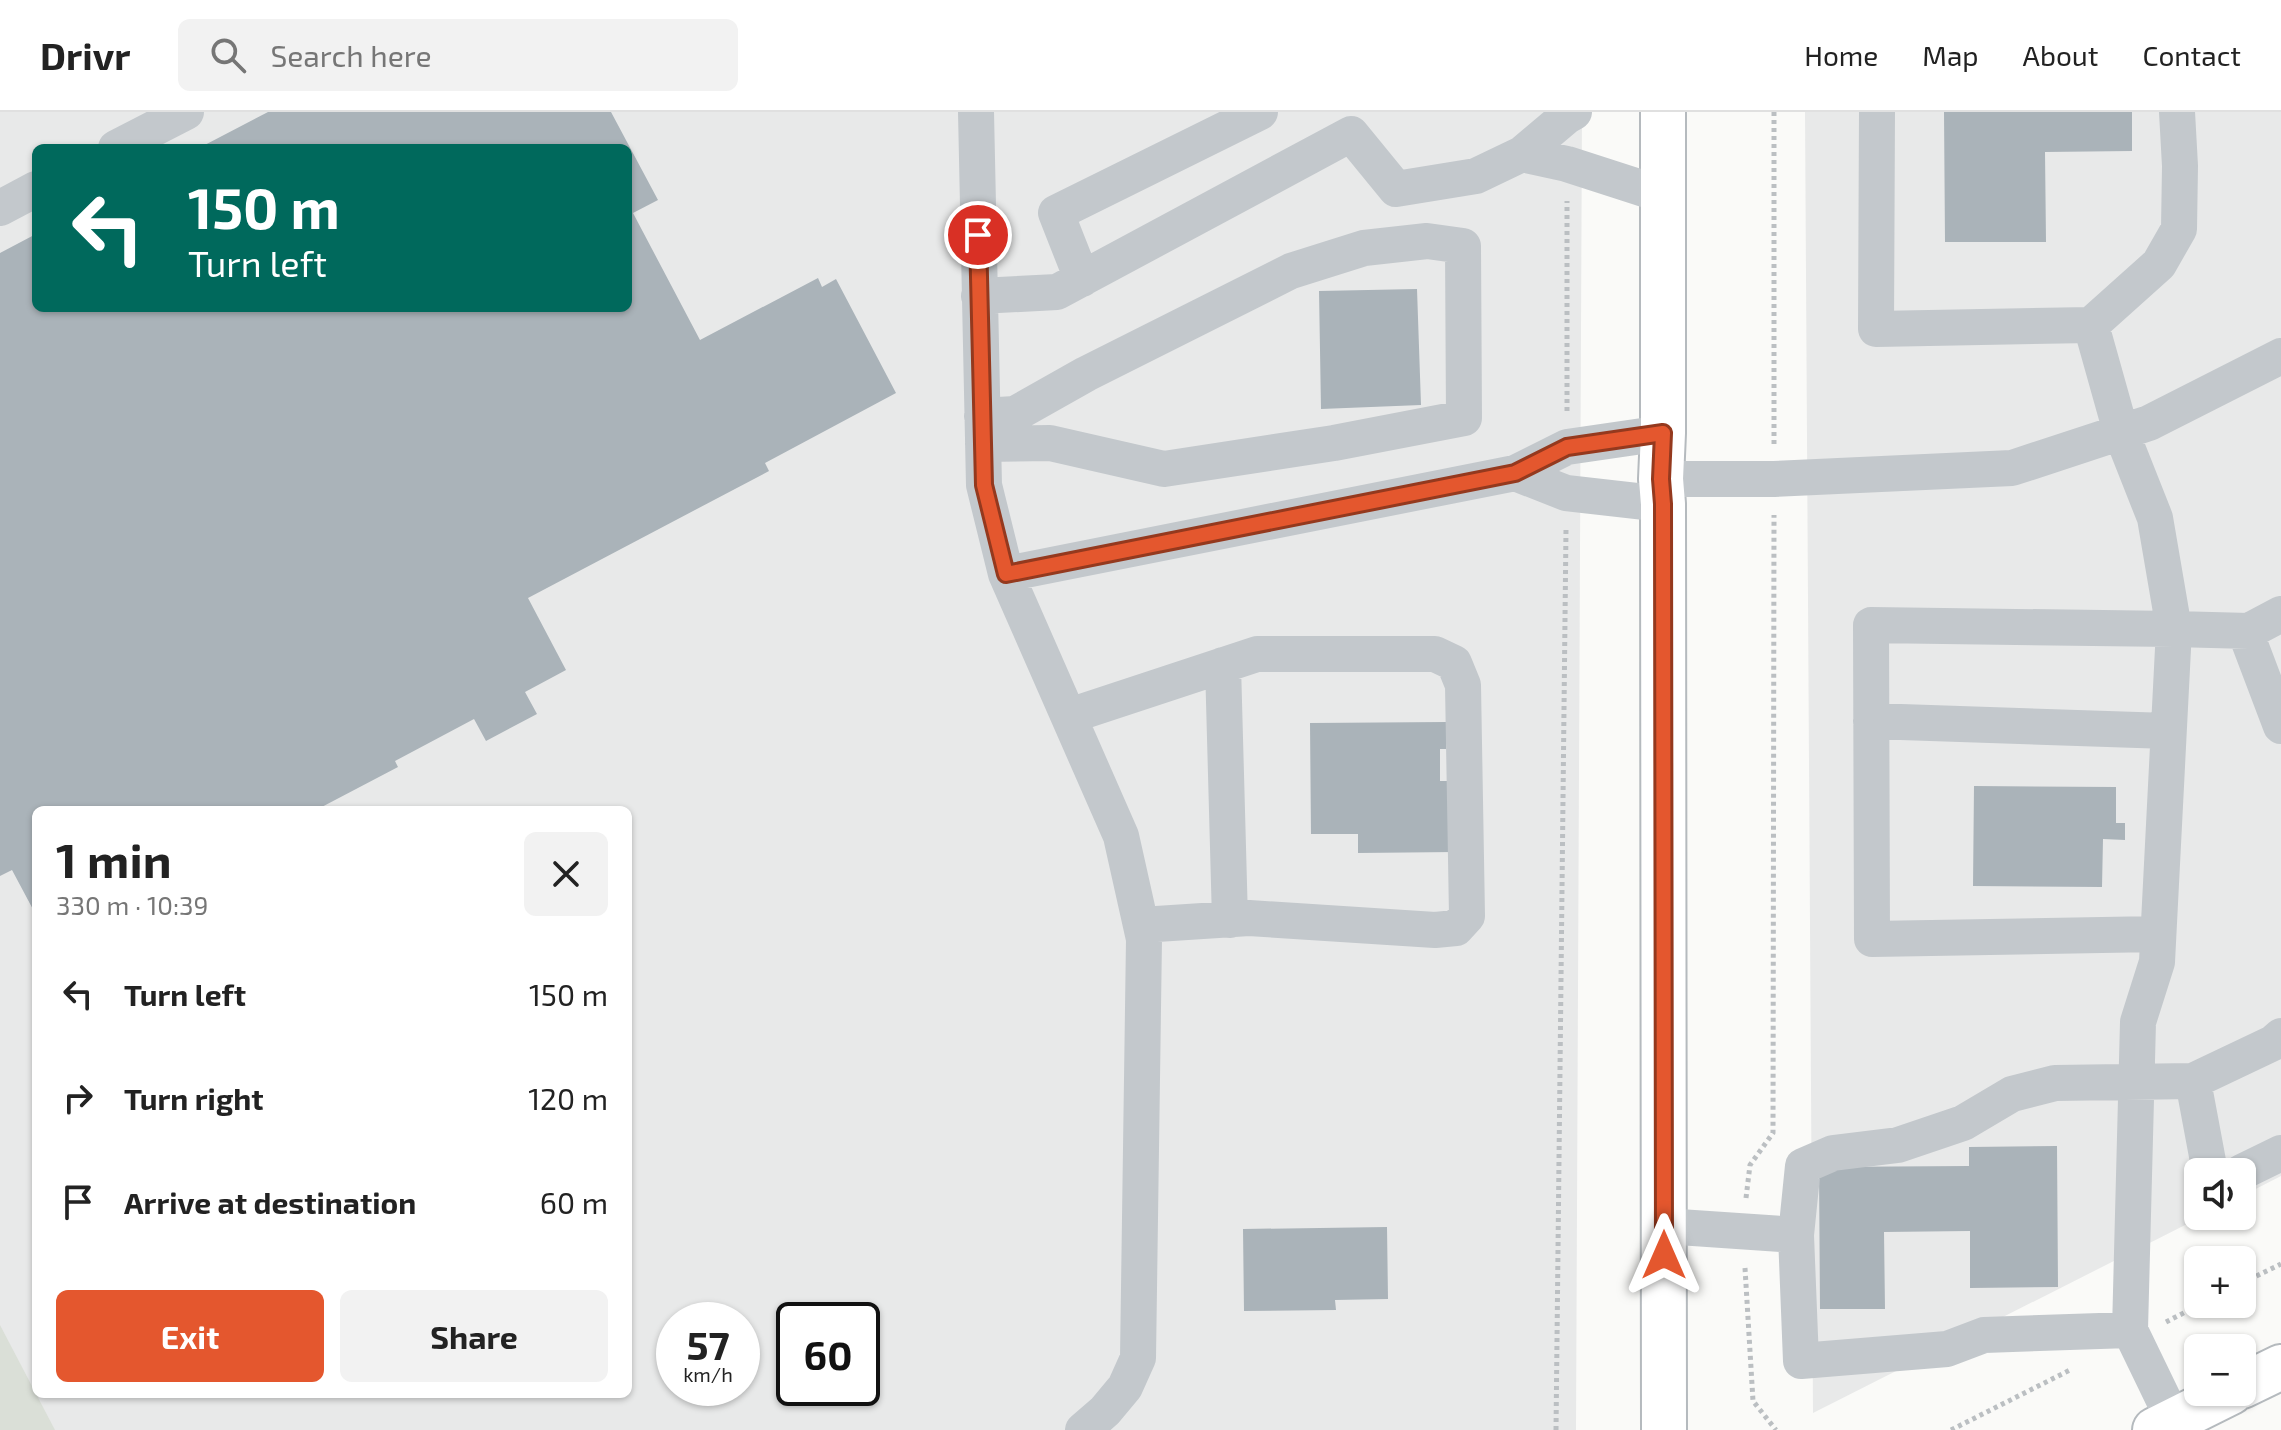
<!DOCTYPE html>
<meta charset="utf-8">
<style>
:root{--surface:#fff;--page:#f2f2f2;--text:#222;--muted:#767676;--line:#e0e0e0;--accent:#e4572e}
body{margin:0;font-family:"Exo 2",sans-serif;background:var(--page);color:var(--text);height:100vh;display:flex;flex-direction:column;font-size:30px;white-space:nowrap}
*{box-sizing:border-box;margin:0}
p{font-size:26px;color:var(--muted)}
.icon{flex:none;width:44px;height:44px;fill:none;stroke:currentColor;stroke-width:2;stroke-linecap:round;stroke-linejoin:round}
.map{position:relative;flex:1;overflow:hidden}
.sheet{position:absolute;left:32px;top:694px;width:600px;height:592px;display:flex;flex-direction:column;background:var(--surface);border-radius:12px;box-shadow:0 2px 6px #0004}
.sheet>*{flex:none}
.top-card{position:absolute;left:32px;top:32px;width:600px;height:168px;border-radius:12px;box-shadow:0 2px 6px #0004;background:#00695c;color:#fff;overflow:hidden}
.fabs{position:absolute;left:2184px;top:1046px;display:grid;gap:16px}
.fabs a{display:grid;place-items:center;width:72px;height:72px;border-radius:12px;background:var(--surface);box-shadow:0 2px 6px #0004;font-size:40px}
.speed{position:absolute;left:656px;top:1190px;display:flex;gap:16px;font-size:40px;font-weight:700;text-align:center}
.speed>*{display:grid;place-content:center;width:104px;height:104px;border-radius:50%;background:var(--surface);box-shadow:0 2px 6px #0004;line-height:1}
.speed small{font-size:20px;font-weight:400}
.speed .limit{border:4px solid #111;border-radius:12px;background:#fff;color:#111}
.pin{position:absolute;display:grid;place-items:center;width:68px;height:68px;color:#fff;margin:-34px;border:4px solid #fff;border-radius:50%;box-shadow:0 2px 8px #0007}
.me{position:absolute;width:88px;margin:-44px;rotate:0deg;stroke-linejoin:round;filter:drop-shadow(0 0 6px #0008)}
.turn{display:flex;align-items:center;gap:28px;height:168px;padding:0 24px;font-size:36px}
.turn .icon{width:104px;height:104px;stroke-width:2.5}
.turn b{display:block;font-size:56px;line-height:68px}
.round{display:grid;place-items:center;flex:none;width:84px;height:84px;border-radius:12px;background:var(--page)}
.summary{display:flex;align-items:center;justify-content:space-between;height:136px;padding:0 24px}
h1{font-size:48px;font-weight:700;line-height:60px}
.cta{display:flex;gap:16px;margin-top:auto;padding:16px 24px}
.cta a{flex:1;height:92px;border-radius:12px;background:var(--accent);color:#fff;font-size:32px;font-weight:700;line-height:92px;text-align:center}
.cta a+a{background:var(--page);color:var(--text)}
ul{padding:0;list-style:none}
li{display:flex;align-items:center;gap:24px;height:104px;padding:0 24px}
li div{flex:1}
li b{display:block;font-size:30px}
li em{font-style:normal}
header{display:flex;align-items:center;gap:48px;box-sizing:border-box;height:112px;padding:0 40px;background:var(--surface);border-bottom:2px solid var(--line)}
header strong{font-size:38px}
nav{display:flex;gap:44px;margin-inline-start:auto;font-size:28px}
.search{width:560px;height:72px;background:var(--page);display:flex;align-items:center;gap:20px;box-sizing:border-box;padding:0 28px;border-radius:12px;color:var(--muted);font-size:30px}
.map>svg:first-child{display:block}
.built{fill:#e8e9e9;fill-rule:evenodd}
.green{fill:#dadfd7}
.building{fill:#aab3b9}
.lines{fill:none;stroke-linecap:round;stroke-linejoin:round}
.major-casing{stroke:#b5babe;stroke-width:48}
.path{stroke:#bbbfc2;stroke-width:5;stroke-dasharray:4 4;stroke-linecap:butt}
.minor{stroke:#c3c8cc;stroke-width:36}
.major{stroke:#fff;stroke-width:44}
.route-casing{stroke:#94391e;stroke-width:20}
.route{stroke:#e4572e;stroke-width:14}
</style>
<header>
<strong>Drivr</strong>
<div class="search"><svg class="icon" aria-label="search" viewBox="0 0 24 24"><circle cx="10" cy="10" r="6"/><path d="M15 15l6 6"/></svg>Search here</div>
<nav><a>Home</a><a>Map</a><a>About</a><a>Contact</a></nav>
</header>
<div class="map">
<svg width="2281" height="1318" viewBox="0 0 2281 1318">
<rect width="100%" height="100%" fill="#fafaf8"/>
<path class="built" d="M 0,0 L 1582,0 L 1576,1318 L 0,1318 ZM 36,36 L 628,36 L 628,196 L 36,196 ZM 36,698 L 628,698 L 628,1282 L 36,1282 ZM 674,1208 L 742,1208 L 742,1276 L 674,1276 ZM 794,1208 L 862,1208 L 862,1276 L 794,1276 Z
M 1805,0 L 2281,0 L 2281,1064 L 2242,1084 L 2242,1060 L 2198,1060 L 2198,1104 L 2203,1104 L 1813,1301 Z"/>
<path class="green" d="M 0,1213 L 55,1318 L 0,1318 Z"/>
<path class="building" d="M 268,0 L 611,0 L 658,88 L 633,101 L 700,228 L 818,166 L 822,175 L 836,167 L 896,281 L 765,351 L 769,359 L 528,486 L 566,558 L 525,580 L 537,602 L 486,629 L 474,607 L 395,649 L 398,655 L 316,698 L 36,698 L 36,803 L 12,758 L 0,764 L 0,141 L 36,122 L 36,196 L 628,196 L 628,36 L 199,36 Z
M 1944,0 L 2132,0 L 2132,39 L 2045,40 L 2046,130 L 1945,130 Z
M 1417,177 L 1421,293 L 1321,297 L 1319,179 Z
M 1446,610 L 1446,637 L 1440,637 L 1440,669 L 1454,669 L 1455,740 L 1358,741 L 1358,722 L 1311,722 L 1310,611 Z
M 1974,674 L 2116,675 L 2116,711 L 2125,711 L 2125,728 L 2103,727 L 2102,775 L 1973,774 Z
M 2057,1034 L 2058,1175 L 1970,1176 L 1970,1119 L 1884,1120 L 1885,1197 L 1820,1197 L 1819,1055 L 1969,1054 L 1969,1035 Z
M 1387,1115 L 1388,1187 L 1335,1188 L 1336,1198 L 1244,1199 L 1243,1117 Z"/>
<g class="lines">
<g class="major-casing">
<path id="major" d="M 1663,0 L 1663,321 L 1661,367 L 1663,392 L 1664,1318
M 2242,1274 L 2281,1255
M 2155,1318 L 2231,1280"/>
</g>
<path class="path" d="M 1774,0 L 1774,333
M 1567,299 L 1567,89
M 1746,1086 L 1750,1053 L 1773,1021 L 1774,403
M 1745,1156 L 1753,1289 L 1776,1318
M 2242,1171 L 2281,1152
M 2166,1210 L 2201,1192
M 1556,1318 L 1566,417
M 1951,1318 L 2072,1257"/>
<path class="minor" d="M 976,0 L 984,373 L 1006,462 L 1121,724 L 1144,827 L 1138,1246 L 1125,1275 L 1105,1299 L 1083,1318
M 1877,0 L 1876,217 L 2091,213 L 2121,320 L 2155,406 L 2174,517 L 2249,519 L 2281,502
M 116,36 L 186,0
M 1522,42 L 1567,52 L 1663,83
M 0,96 L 36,77
M 1082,167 L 1056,101 L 1260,0
M 979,184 L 1057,180 L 1351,22 L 1396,77 L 1476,64 L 1522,42 L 1567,4 L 1574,0
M 2091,213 L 2159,152 L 2179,117 L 2180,54 L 2177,0
M 982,304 L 1015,302 L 1086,262 L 1291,159 L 1364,136 L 1427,129 L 1463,134 L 1464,306 L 1334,331 L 1164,357 L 1050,331 L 983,332
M 1515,361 L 1566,381 L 1663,392
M 1661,367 L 1774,367 L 2012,356 L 2149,311 L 2281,244
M 1006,462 L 1515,361 L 1567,335 L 1663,321
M 2245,519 L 2281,614
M 1223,553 L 1230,808
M 1069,604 L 1257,542 L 1435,542 L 1454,551 L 1463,573 L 1467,804 L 1456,816 L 1435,818 L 1249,806 L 1141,813
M 1871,609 L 2168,619
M 2158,822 L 1872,827 L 1871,513 L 2174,517 L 2157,850 L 2138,910 L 2130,1218 L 2174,1309
M 2193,969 L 2273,931 L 2281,924
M 2242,1060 L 2281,1041
M 1664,1114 L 1796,1123 L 1801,1249 L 1947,1237 L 1984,1223 L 2130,1218
M 1796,1123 L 1803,1054 L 1833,1041 L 1898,1033 L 1963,1011 L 2012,982 L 2055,971 L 2193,969 L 2210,1060"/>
<use href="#major" class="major"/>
</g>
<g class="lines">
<g class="route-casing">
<path id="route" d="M 978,123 L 984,373 L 1006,462 L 1515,361 L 1567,335 L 1663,321 L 1661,367 L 1663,392 L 1664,1143"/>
</g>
<use href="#route" class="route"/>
</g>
</svg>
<div class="fabs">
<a><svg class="icon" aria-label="sound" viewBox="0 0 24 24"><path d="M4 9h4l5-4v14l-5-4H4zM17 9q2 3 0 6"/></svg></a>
<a>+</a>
<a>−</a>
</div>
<div class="speed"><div>57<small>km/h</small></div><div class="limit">60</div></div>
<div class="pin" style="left:978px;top:123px;background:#d93025"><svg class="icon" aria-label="arrive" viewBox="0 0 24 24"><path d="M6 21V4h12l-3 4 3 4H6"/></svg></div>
<svg class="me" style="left:1664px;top:1143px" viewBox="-20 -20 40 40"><path d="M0-17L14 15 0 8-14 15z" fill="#e4572e" stroke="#fff" stroke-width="4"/></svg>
<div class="top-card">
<div class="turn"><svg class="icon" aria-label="left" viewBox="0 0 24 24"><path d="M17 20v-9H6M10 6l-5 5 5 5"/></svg><div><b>150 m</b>Turn left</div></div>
</div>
<section class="sheet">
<div class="summary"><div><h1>1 min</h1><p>330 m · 10:39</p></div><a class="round"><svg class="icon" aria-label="close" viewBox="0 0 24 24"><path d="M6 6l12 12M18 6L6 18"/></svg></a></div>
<ul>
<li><svg class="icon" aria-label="left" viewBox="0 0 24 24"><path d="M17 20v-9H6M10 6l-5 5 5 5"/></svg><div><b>Turn left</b></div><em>150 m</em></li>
<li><svg class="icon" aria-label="right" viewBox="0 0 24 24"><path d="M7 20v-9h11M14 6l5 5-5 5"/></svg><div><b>Turn right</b></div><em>120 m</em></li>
<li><svg class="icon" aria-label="arrive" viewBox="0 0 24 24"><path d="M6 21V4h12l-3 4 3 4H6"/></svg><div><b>Arrive at destination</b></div><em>60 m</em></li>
</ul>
<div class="cta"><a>Exit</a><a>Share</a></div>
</section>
</div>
